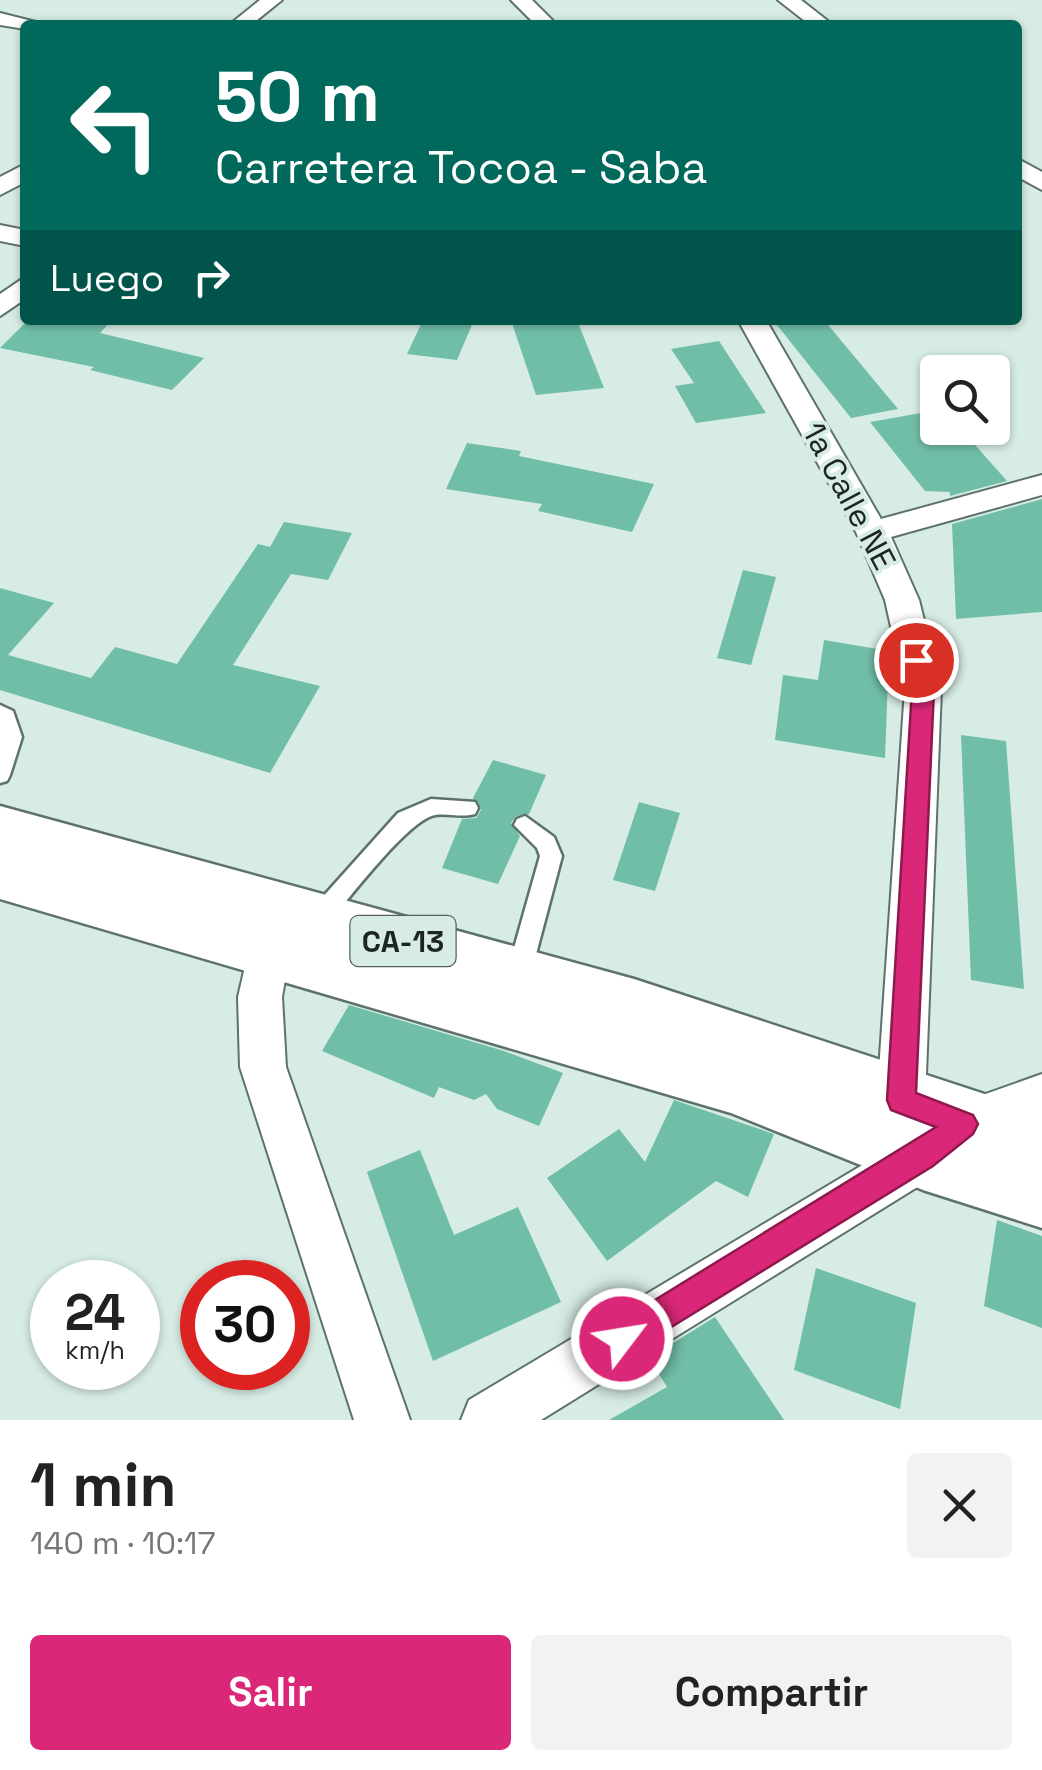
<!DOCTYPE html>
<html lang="es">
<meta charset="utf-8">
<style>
:root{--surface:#fff;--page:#f2f2f2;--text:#222;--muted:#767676;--accent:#db2777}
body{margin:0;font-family:"Space Grotesk",sans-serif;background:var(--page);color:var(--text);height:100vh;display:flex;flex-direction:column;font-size:38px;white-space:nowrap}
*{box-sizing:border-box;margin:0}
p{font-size:32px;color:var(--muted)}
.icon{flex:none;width:55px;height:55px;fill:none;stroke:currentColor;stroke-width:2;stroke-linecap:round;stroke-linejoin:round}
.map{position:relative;height:1420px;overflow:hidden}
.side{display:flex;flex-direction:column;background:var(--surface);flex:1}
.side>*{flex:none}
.hud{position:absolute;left:20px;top:20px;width:1002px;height:305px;border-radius:10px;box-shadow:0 2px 8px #0004;background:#00695c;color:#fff;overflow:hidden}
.buttons{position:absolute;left:920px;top:355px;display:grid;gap:20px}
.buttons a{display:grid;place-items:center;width:90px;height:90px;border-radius:10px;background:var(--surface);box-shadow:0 2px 8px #0004;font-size:50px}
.speed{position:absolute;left:30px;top:1260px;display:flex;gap:20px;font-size:50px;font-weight:700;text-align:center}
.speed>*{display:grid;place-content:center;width:130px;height:130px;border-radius:50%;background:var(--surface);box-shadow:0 2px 8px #0004;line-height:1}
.speed small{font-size:25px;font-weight:400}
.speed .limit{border:15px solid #d22;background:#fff;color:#111}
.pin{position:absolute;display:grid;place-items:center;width:85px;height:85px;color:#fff;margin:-42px;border:5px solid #fff;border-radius:50%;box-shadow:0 2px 10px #0007}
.me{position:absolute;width:110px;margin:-55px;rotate:59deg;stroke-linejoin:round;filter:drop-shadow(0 0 8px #0008)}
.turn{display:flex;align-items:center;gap:35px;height:210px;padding:0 30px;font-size:45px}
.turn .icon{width:130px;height:130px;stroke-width:2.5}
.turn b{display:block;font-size:70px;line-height:85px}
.then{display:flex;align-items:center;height:95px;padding:0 30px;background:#0003;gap:20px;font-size:38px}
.round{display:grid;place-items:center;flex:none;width:105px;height:105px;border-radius:10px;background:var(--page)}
.headline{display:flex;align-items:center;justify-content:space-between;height:170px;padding:0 30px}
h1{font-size:60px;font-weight:700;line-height:75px}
.button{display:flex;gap:20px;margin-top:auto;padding:20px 30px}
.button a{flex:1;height:115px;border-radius:10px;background:var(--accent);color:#fff;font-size:40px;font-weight:700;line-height:115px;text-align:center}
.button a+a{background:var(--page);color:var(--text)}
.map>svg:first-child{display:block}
.building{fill:#71bea8}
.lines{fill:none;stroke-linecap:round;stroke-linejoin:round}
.lane-casing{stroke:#5e726c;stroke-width:5}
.street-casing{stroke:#5e726c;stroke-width:4}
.primary-casing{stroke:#5e726c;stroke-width:5}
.lane{fill:#fff;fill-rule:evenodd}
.street{fill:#fff;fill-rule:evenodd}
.primary{fill:#fff;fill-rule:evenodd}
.route{fill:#db2777;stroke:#8e194d;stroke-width:2.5}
.labels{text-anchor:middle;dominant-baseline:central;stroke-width:8;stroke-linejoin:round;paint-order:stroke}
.shield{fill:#d6ece4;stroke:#54615c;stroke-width:2.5}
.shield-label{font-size:30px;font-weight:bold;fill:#1d2522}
.street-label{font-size:32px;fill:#1d2522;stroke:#d6ece4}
</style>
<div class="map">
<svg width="1042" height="1420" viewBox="0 0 1042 1420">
<rect width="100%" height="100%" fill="#d6ece4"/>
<path class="building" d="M 28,320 L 112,320 L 100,333 L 204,358 L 172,390 L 90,370 L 94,367 L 0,348 Z
M 423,320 L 474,320 L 457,360 L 407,354 Z
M 511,320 L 577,320 L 604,388 L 536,395 Z
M 773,320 L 824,320 L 898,409 L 851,418 Z
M 719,341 L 766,413 L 696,423 L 675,386 L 694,383 L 671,349 Z
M 938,410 L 938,428 L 960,428 L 1007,481 L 950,496 L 950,492 L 925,491 L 870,422 Z
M 467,443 L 521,451 L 519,456 L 654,484 L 632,532 L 538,511 L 542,504 L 446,489 Z
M 1042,499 L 1042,612 L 956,619 L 952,524 Z
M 284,522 L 352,533 L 328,580 L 291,574 L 233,665 L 320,686 L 270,773 L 0,690 L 0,588 L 54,603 L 8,655 L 91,678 L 115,647 L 177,664 L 258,544 L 270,547 Z
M 743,570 L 776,577 L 751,665 L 717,658 Z
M 824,640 L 889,651 L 885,758 L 775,740 L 783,675 L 818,680 Z
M 961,735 L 1006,741 L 1024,989 L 971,980 Z
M 493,760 L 546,775 L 529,814 L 516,816 L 511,823 L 520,836 L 498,884 L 442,868 L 462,819 L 476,818 L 481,810 L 473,798 Z
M 639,802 L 680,813 L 655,891 L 613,880 Z
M 349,1005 L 504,1051 L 563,1073 L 539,1126 L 497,1109 L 486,1094 L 474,1100 L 439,1087 L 434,1098 L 322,1051 Z
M 674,1100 L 774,1134 L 748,1197 L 716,1181 L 607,1261 L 547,1178 L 619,1129 L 645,1162 Z
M 420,1150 L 454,1235 L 518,1207 L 561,1302 L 433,1361 L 367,1172 Z
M 997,1220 L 1042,1236 L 1042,1328 L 984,1306 Z
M 816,1268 L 916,1303 L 900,1409 L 794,1370 Z
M 715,1317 L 784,1420 L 609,1420 L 667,1387 L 649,1358 Z"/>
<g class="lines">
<g class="lane-casing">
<path id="lane" d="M 0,705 L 13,711 L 22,737 L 10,775 L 7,781 L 0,783 Z
M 431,799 L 475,802 L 478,808 L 475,814 C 461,818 448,813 435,815 C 408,820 349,899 328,923 L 320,926 L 312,923 L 309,916 L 312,909 L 398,813 Z
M 525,816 L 554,837 L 562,856 L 531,973 L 527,980 L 519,983 L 511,980 L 507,973 L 540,856 L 537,848 L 514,825 L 517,819 Z"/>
</g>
<g class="street-casing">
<path id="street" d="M 260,0 L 282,0 L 251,25 L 229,25 Z
M 511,0 L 532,0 L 557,25 L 536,25 Z
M 778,0 L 801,0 L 833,25 L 810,25 Z
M 0,13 L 48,25 L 25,25 L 25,29 L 0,25 Z
M 1018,159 L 1042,172 L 1042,190 L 1018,177 Z
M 25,164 L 25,182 L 0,195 L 0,177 Z
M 0,225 L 25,230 L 25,246 L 0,241 Z
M 25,277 L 25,299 L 0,316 L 0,294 Z
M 738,320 L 766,320 L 881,519 L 1042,475 L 1042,495 L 891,537 L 919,600 L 941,689 L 925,1100 L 918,1116 L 901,1122 L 884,1116 L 877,1100 L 905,689 L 885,600 L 856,532 Z
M 272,910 L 287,915 L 294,928 L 282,997 L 286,1067 L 410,1420 L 354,1420 L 240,1067 L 238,997 L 257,915 Z
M 1042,1074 L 1042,1118 L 979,1141 L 940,1173 L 541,1420 L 461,1420 L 469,1400 L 906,1139 L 946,1108 Z"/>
</g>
<g class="primary-casing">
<path id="primary" d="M 0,806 L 634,979 L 1042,1113 L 1042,1228 L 923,1190 L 731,1113 L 0,899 Z"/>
</g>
<use href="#lane" class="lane"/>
<use href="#street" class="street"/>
<use href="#primary" class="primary"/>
</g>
<path class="route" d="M 916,652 L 927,660 L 934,689 L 916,1093 L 973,1115 L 978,1124 L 973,1134 L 933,1166 L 634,1350 L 622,1355 L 611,1350 L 606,1339 L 611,1327 L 936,1127 L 891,1110 L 887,1100 L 912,689 L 905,660 Z"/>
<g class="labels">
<rect class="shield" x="350.5" y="916" width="105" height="50" rx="8"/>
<g class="shield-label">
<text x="403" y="941">CA-13</text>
</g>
<g class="street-label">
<text transform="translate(849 496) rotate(62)">1a Calle NE</text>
</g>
</g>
</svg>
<div class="buttons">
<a><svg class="icon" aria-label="search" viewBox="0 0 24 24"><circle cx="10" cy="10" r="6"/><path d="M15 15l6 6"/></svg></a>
</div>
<div class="speed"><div>24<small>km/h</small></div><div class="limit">30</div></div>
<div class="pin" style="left:916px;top:660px;background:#d93025"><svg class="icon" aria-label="arrive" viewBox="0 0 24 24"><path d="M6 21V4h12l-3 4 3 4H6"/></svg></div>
<svg class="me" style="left:622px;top:1339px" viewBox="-20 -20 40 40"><circle r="17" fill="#db2777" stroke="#fff" stroke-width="3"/><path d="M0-11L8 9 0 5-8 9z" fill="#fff"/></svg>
<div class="hud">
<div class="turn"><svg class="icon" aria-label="left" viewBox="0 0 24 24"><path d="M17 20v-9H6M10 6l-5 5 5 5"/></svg><div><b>50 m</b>Carretera Tocoa - Saba</div></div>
<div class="then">Luego<svg class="icon" aria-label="right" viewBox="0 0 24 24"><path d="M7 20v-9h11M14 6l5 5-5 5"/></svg></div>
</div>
</div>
<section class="side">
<div class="headline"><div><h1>1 min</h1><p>140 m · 10:17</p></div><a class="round"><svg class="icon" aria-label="close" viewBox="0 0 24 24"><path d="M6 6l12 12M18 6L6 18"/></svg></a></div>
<div class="button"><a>Salir</a><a>Compartir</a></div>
</section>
